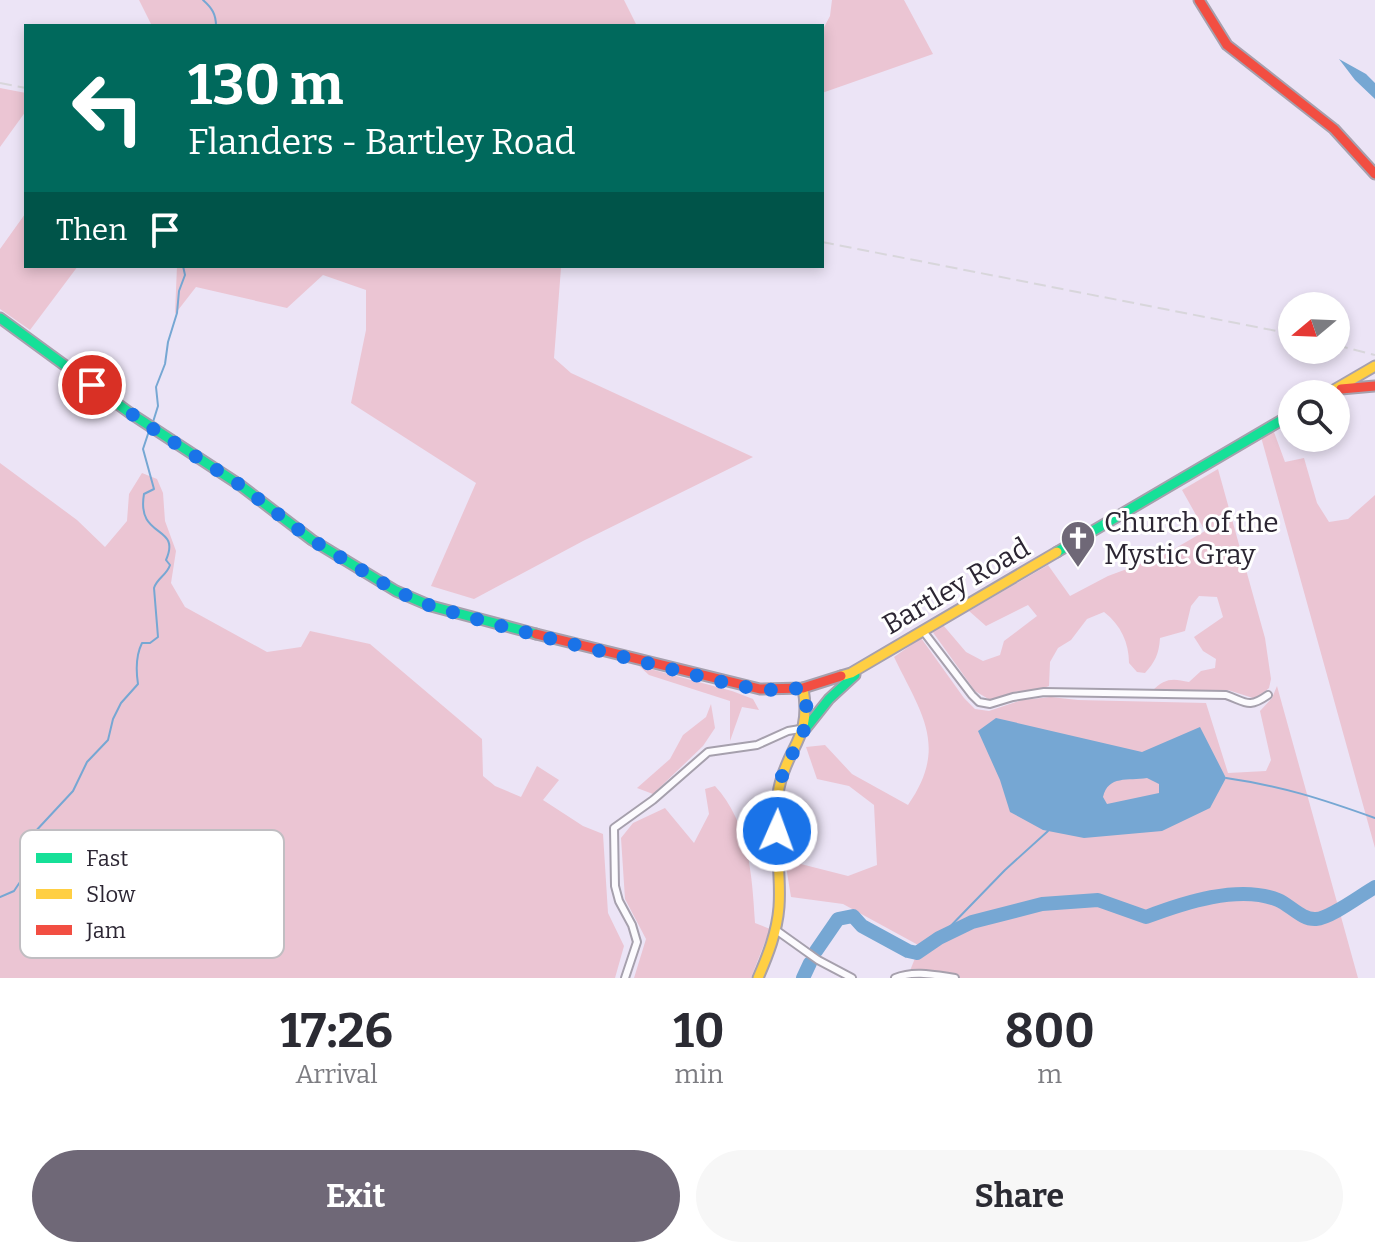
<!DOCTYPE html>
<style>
:root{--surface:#fff;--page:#f7f7f7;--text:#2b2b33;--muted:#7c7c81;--accent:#6f6877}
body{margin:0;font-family:Bitter,serif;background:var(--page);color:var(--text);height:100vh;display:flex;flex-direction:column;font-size:30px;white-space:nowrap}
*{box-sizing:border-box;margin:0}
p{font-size:26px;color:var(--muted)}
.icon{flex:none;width:44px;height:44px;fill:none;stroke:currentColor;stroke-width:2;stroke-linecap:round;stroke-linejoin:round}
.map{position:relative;height:978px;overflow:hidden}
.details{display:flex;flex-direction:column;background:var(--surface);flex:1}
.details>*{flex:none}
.top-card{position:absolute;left:24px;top:24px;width:800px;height:244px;border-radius:0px;box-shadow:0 4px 12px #0003;background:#00695c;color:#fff;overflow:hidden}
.needle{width:52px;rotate:251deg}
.tools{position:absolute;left:1278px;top:292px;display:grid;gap:16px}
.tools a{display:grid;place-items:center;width:72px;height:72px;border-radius:50%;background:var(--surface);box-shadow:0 4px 12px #0003;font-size:40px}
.pin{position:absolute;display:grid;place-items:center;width:68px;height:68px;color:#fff;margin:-34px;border:4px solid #fff;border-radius:50%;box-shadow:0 2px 8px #0007}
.me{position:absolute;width:88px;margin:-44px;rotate:2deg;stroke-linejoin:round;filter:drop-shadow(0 0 6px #0008)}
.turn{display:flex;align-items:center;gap:28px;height:168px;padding:0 32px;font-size:36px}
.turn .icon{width:104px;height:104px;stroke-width:2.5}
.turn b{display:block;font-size:56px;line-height:68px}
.then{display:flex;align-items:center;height:76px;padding:0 32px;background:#0003;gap:16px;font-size:30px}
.eta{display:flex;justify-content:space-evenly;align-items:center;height:136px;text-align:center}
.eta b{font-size:48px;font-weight:700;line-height:56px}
.cta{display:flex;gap:16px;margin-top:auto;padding:16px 32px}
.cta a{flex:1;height:92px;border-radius:48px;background:var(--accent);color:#fff;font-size:32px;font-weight:700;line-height:92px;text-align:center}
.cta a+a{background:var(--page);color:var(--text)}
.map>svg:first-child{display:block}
.green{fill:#ebc5d3}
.water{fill:#76a7d3;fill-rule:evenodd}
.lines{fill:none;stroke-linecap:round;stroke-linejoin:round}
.stream{stroke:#76a7d3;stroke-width:2}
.river{stroke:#76a7d3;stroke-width:14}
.street-casing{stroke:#a6a0ad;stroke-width:10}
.fast-casing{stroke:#a6a0ad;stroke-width:13}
.slow-casing{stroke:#a6a0ad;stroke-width:13}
.jam-casing{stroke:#a6a0ad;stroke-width:13}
.street{stroke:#fcfbfe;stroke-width:6}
.fast{stroke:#16e098;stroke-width:9}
.slow{stroke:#ffcf43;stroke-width:9}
.jam{stroke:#f24e42;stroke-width:9}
.rail{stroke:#d8d6db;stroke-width:2;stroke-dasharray:12 6;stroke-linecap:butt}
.route{stroke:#1a73e8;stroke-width:14;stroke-dasharray:0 25.2}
.labels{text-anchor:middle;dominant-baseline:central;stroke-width:6;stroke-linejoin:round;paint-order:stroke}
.poi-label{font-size:28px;fill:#2c2633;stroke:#fff;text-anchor:start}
.street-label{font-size:28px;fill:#2c2633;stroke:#fff}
.key{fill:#fff;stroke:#c0bec2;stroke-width:2}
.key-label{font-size:22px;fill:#2c2633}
</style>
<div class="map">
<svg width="1375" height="978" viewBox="0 0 1375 978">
<rect width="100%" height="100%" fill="#ece4f6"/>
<path class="green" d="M 139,0 L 624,0 L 637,26 L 152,26 Z
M 832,0 L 904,0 L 933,54 L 822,93 L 822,31 L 830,16 Z
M 0,88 L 26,93 L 26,111 L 0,147 Z
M 25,214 L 26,266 L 78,266 L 30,330 L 0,309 L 0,249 Z
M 177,266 L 561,268 L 554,358 L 571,373 L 753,457 L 583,541 L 474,599 L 431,586 L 476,483 L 351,403 L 366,330 L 366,290 L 323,275 L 287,308 L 196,287 L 175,314 Z
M 1274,432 L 1285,462 L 1304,458 L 1317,503 L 1329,522 L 1348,519 L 1375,495 L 1375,848 L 1261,437 Z
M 0,463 L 77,520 L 105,547 L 127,521 L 129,494 L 142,473 L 157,479 L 163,493 L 165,521 L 176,551 L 171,583 L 185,607 L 267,652 L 301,647 L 310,631 L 370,644 L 482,739 L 483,776 L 495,786 L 521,797 L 537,766 L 559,780 L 543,800 L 583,826 L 603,834 L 608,913 L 624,946 L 615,978 L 0,978 Z
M 1218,469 L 1265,638 L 1271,679 L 1269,688 L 1256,699 L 1228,690 L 1152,691 C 1165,678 1172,678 1189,682 L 1201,671 L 1215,668 L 1216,659 L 1203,651 L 1194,637 L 1223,617 L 1217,597 L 1199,596 L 1191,606 L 1185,631 L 1160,638 C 1159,654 1155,662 1145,673 L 1137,672 L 1129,663 C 1129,643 1121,625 1104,612 L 1087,619 L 1071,640 L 1058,648 L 1050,662 L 1049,686 L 1041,689 L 1014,692 L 990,700 L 975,691 L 932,631 L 943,625 L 966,652 L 983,661 L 1000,655 L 1004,641 L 1037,616 L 1028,605 L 986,626 L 969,611 L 1048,565 L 1070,596 L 1108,576 L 1162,556 L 1205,531 L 1182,490 Z
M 921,638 L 964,698 L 975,709 L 989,711 L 1022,700 L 1051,697 L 1078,700 L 1206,703 L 1228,773 L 1266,771 L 1271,760 L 1260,711 L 1272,698 L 1277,686 L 1358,978 L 907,978 L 920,946 L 843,904 L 791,897 L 785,860 L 848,876 L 877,865 L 874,805 L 849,786 L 817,779 L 806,747 L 825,745 L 852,774 L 908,805 C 949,746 921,713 894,657 Z
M 639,666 L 732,691 L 753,699 L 759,710 L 742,707 L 730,741 L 730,701 L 649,675 Z
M 711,704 L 715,728 L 703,746 L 653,794 L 637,788 L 670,759 L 683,735 L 706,717 Z
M 715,786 C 749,823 752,874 755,923 L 770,929 L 751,978 L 634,978 L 646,939 L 625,899 L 621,838 L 633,823 L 665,808 L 694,843 L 709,814 L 705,789 Z"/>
<path class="water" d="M 1339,59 L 1366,74 L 1375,83 L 1375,99 L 1355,80 Z
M 996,718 L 1142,752 L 1200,727 L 1226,778 L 1210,808 L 1162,831 L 1084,838 L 1043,830 L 1010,812 L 1000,780 L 978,731 ZM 1147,778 L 1159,784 L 1159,793 L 1107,804 L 1103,797 C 1108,775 1128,781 1147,778 Z"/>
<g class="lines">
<path class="stream" d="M 203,0 C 212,8 216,14 216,26
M 153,422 L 158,406 L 156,387 L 165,364 L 168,342 L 177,313 L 179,291 L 185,275 L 183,266
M 1226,778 C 1282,786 1322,799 1375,818
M 0,897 L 14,891 L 20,882 L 29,864 L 33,834 L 73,791 L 87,762 L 108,740 L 113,719 L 121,703 L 138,684 C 136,671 136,655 142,643 L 150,643 L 158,637 L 154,588 C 157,578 167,575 170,565 L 166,560 C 182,524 136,540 144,494 L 154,489 L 143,449 L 149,431
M 939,938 L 1005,870 L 1048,831"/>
<path class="river" d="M 816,951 L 838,919 L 853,916 L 862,926 L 908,951 L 917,953 L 939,938 L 972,922 L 1042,904 L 1098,900 L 1146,917 C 1183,903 1239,884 1278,900 C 1290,905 1302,920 1316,919 C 1331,918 1361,895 1375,887
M 803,978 L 810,963"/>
<g class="street-casing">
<path id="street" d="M 923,631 L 972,695 L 979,702 L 990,704 L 1013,697 L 1044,692 L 1226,695 C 1246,702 1248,709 1268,695
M 776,930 L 818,960 L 852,978
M 625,978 L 637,942 L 632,925 L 619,901 L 615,886 L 614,828 L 653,800 L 708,752 L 757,745 L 788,731 L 806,728
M 895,978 C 914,970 935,975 955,978"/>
</g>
<g class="fast-casing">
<path id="fast" d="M 0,318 L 130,413 L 240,485 L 312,540 L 396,591 L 431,606 L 536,634
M 1057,552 L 1292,414
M 806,728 L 829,699 L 855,675"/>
</g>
<g class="slow-casing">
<path id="slow" d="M 1327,394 L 1375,366
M 841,676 L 851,673 L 1057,552
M 758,978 C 768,955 777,932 779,907 C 782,867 771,827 779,788 C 788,745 812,739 803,688"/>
</g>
<g class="jam-casing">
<path id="jam" d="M 1199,0 L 1227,45 L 1334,129 L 1375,174
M 1341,389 L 1375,386
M 536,634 L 760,689 L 803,688 L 841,676"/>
</g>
<use href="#street" class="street"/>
<use href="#fast" class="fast"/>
<use href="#slow" class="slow"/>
<use href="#jam" class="jam"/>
<path class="rail" d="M 0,83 L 26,88
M 822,242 L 1292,334
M 1336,345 L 1375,355"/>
</g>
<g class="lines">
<path class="route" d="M 92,385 L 147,425 L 240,485 L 312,540 L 396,591 L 431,606 L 501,626 L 738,686 L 772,690 L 803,688 C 815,734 794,741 781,779 C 776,796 777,813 777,831"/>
</g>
<defs>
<g id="church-pin" transform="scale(1.8)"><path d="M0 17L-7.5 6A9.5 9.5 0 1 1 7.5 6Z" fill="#6f6877" stroke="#fff"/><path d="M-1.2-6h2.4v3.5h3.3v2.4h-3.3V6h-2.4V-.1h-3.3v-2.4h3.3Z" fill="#fff"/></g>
</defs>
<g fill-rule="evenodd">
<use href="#church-pin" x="1078" y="538"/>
</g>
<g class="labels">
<g class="poi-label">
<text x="1104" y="522">Church of the<tspan x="1104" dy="32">Mystic Gray</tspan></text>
</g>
<g class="street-label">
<text transform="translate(956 586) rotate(-30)">Bartley Road</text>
</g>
</g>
<rect x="20" y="830" width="264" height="128" rx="12" class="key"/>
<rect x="36" y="853" width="36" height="10" fill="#16e098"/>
<rect x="36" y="889" width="36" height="10" fill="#ffcf43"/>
<rect x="36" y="925" width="36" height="10" fill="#f24e42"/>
<g class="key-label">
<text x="86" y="866">Fast</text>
<text x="86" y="902">Slow</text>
<text x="86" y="938">Jam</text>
</g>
</svg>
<div class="tools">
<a><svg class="needle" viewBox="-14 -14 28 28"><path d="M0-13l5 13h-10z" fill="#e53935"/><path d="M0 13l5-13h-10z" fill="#7c7c81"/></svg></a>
<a><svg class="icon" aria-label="search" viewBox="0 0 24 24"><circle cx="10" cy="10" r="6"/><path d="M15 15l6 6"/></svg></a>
</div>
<div class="pin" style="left:92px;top:385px;background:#d93025"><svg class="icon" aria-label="arrive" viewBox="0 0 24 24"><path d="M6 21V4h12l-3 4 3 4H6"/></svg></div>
<svg class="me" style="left:777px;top:831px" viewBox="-20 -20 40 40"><circle r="17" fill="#1a73e8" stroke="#fff" stroke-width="3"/><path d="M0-11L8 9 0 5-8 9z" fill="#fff"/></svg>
<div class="top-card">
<div class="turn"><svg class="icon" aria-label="left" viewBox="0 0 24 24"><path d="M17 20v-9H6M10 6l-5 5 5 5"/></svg><div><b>130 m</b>Flanders - Bartley Road</div></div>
<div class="then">Then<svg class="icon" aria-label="arrive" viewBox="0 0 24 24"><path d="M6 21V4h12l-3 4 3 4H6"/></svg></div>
</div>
</div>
<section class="details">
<div class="eta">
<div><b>17:26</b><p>Arrival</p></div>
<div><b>10</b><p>min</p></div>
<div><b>800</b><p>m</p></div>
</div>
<div class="cta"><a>Exit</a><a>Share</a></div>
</section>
